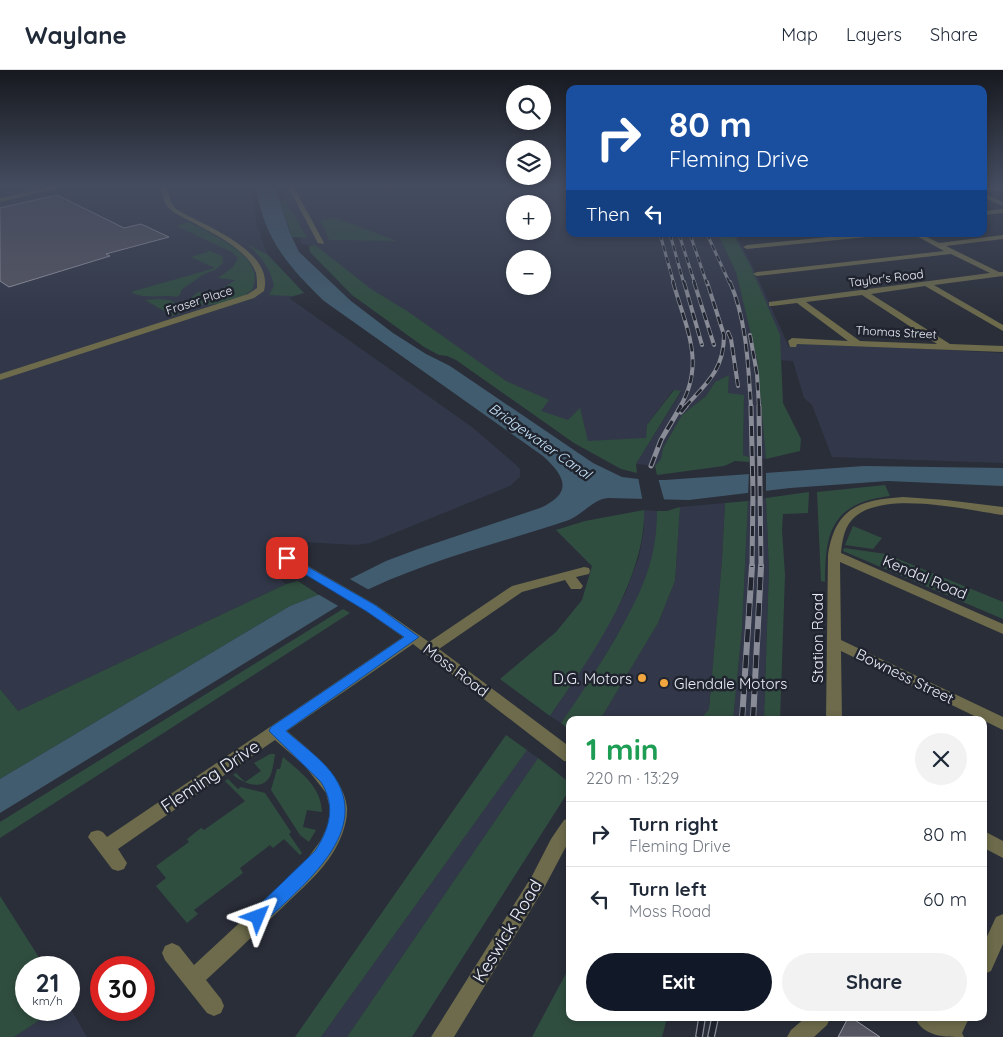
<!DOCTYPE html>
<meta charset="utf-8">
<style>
:root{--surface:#fff;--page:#f2f2f3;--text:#1f2937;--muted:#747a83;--line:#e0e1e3;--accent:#111827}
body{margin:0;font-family:Quicksand,sans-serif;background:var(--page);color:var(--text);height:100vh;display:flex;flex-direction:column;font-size:19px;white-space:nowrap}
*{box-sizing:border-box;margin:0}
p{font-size:16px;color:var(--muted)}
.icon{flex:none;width:28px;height:28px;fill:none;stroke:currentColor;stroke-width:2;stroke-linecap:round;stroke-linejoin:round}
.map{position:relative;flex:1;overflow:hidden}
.sheet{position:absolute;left:566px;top:646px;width:421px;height:305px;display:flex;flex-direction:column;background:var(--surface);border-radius:10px;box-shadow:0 2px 8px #0003}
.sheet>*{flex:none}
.banner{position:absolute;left:566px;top:15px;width:421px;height:152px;border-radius:10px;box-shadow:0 2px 8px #0003;background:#1a4fa0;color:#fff;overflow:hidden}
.fabs{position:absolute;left:506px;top:15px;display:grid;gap:10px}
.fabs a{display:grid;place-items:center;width:45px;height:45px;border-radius:50%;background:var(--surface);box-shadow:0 2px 8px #0003;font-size:25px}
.speed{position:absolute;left:15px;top:886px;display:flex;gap:10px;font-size:25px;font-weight:700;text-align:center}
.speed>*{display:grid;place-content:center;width:65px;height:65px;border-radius:50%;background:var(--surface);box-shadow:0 2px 8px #0003;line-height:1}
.speed small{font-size:12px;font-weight:400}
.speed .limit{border:8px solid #d22;background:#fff;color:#111}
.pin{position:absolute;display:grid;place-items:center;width:42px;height:42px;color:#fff;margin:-21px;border-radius:10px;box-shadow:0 2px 8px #0006}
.me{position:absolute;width:55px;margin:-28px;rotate:46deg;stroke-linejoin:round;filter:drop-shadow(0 0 4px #0008)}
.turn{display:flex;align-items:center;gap:18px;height:105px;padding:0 20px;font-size:22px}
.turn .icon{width:65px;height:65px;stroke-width:2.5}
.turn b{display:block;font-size:35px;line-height:42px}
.then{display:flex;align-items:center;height:48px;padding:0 20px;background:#0003;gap:10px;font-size:19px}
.round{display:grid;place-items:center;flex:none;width:52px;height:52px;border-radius:26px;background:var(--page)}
.summary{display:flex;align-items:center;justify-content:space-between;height:85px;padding:0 20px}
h1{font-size:30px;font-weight:800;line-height:38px;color:#1e9e55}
.primary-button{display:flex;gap:10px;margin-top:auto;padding:10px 20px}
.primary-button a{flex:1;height:58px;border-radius:30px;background:var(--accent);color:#fff;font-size:20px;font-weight:800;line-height:58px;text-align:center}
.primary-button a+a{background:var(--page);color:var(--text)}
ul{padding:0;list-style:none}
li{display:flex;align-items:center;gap:15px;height:65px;padding:0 20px;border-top:1px solid var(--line)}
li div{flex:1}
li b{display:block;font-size:19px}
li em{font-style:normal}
header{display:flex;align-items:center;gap:30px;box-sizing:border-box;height:70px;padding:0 25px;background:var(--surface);border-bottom:1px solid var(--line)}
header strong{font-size:24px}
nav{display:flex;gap:28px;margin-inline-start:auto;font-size:18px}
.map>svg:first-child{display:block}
.built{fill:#323849;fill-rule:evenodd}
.green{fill:#304e40}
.water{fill:#425c6f}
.pier{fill:#2a2e39}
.building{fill:#565662;stroke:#9b9aa8}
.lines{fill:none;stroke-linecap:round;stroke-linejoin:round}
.minor{fill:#6d6b4b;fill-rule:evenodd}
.rail-far4-casing{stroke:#898c96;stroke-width:3}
.rail-far3-casing{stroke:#898c96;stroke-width:4}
.rail-far2-casing{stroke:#898c96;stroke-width:5}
.rail-far1-casing{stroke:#898c96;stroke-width:6}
.rail-casing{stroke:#898c96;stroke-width:8}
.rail-far4{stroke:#20242f;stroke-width:2;stroke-dasharray:6;stroke-linecap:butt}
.rail-far3{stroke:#20242f;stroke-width:2.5;stroke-dasharray:8;stroke-linecap:butt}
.rail-far2{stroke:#20242f;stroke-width:3;stroke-dasharray:10;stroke-linecap:butt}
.rail-far1{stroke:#20242f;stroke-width:4.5;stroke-dasharray:13;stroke-linecap:butt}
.rail{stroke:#20242f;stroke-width:5.5;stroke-dasharray:17;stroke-linecap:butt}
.route{fill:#1a73e8;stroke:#114b97}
.poi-dot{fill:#f1a63f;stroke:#20242f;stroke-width:2}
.labels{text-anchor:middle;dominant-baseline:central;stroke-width:5;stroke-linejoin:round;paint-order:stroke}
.far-street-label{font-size:12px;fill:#eceff7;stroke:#20242f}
.far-water-label{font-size:14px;font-style:italic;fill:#c7e6fc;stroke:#20242f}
.street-label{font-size:15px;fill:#eceff7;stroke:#20242f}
.poi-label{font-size:15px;fill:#eceff7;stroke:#20242f;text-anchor:end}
.near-street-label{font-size:18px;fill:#eceff7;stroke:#20242f}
</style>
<header>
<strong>Waylane</strong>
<nav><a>Map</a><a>Layers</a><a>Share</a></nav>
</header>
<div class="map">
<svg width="1003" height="967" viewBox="0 0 1003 967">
<rect width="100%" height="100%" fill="#2a2e39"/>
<path class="built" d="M 0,117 L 252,117 L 257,159 L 260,161 L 261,168 L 268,185 L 304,223 L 289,228 L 472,357 L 515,394 L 520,399 L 520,407 L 510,416 L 370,473 L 356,475 L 302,472 L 294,474 L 289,479 L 288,484 L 265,497 L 286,514 L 18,641 L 0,619 Z
M 280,117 L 366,117 L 388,122 L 412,117 L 570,117 L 570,164 L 735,164 L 752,195 L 789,277 L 798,272 L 1003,283 L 1003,393 L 832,387 L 812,335 L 804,328 L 793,291 L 757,289 L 766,389 L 743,385 L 744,325 L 728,324 L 729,305 L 715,312 L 706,326 L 682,345 L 663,378 L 662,389 L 655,396 L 636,394 L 681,322 L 673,320 L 647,355 L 646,371 L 574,373 L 312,176 L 301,174 L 300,168 L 306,168 L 287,139 L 287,131 ZM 515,134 L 542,134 L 542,161 L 515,161 ZM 515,189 L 542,189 L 542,216 L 515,216 Z
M 766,428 L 769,499 L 764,650 L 733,650 L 742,558 L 748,431 Z
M 725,433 L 722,491 L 709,639 L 700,650 L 600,650 L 658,553 L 675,511 L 680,437 Z
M 644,440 L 657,441 L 657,462 L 652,490 L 639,527 L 589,613 L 561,653 L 550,646 L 576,608 L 625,524 L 639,487 L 644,459 Z
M 527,680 L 538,688 L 347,967 L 321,967 Z
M 69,936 L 87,967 L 14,967 L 55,940 L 69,940 Z"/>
<path class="green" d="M 286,130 L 287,138 L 292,141 L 307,168 L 292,167 L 280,131 Z
M 336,148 L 397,171 L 329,170 L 320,150 Z
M 189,152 C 211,165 268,186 252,220 C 240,230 206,241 192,231 L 192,227 L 198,222 L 215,224 L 235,210 L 218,208 L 233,197 L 238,188 L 232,182 L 176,156 Z
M 718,164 L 733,164 L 750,195 L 780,265 L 783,333 L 801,369 L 800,381 L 766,389 L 757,289 L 736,202 Z
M 247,174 L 268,185 L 304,223 L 293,226 L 269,225 L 274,216 C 270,197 261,187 247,174 Z
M 315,175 L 371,219 L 407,241 L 506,311 L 549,330 L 541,341 L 568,350 L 580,338 L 588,371 L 646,368 L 647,355 L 674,320 L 681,321 L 636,394 L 637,403 L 621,399 L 574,373 L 456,290 L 447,286 L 439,285 L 424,277 L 352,225 L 310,182 L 309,176 Z
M 205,179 L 222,186 L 223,193 L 215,200 L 204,204 L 181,220 L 181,223 L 177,227 C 162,224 144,230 131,222 L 215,198 L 191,187 L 208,182 Z
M 159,229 L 170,230 L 186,241 L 173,246 L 145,230 Z
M 729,305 L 728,323 L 744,325 L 743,385 L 749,387 L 749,392 L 735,391 L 724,396 L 657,405 L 655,396 L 661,389 L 663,378 L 682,345 L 706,326 L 715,312 Z
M 885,415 L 890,426 C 833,433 825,460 825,512 L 821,511 L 817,422 Z
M 809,422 L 808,443 L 783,444 L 782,460 L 785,505 L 780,650 L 764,650 L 769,499 L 766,428 Z
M 748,431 L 742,558 L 733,650 L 700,650 L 709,639 L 722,491 L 725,433 Z
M 680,437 L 675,511 L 658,553 L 600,650 L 570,650 L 570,660 L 561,653 C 580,626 598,598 615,569 C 640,525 657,493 657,441 L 667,441 Z
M 644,440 C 646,510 589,590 550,646 L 500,609 L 556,562 L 582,530 L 592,496 L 556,460 L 585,451 Z
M 853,456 L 882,468 L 873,479 L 845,475 Z
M 844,478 L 886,484 L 1003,532 L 1003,549 L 843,481 Z
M 298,511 L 319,525 L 290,536 L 0,709 L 0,619 L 18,641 L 286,514 Z
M 343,539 L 350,543 L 0,768 L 0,752 Z
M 506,665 L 527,680 L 321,967 L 295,967 Z
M 270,684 L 275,684 C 274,690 273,698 271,704 C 264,722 244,714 233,705 L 236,703 L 245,712 L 261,701 L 254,693 Z
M 283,687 C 301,703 321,716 322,742 L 307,740 L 303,757 L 316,760 L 309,772 L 300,765 L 271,720 L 277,699 L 280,699 Z
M 538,688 L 570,713 L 570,719 L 412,967 L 347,967 Z
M 228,709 L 238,719 L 241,717 L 265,723 L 291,762 L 289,764 L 302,783 L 300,785 L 284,769 L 273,778 L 270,775 L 240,798 L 243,803 L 194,840 L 198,844 L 187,853 L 156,816 L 166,808 L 156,796 L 189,772 L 187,769 L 201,758 L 204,760 L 245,731 L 225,711 Z
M 0,826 L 45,897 L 26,898 L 26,940 L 55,940 L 14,967 L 0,967 Z
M 570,896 L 570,948 L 667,948 L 662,967 L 532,967 Z"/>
<path class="water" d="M 256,117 L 275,117 L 290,163 L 299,182 L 351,231 L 393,263 L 426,284 L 450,296 L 593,393 L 622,407 L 646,410 L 665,410 L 864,396 L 1003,398 L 1003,416 L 888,411 L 790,418 L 689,430 L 608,428 C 594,429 583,444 569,450 C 497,474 420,492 351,528 L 0,743 L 0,709 L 290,536 L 318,525 L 386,491 L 418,479 L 540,438 C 573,423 566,407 543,386 L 324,231 C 288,196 264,169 256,117 Z"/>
<path class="pier" d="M 766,400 L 766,424 L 748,426 L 749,401 Z
M 638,407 L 658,408 L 665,433 L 643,433 Z
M 348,508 L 371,521 L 340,537 L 316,523 Z"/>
<path class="building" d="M 57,125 L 124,158 L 141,154 L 169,167 L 106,184 L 110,186 L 9,217 L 0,211 L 0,138 Z
M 848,948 L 852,948 L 880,967 L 838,967 Z"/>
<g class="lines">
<path class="minor" d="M 52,117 L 63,117 L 0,132 L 0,128 Z
M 160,117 L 166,117 L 172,134 L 176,139 C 202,155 275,180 264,221 L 254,228 L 0,310 L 0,304 L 248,224 L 257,218 C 257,213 257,207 256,203 C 245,173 197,157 172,141 L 166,135 Z
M 288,117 L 294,117 L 324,173 L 323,174 L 318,173 Z
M 995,117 L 1003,117 L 1003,120 L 984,122 L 984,118 Z
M 984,124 L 1003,132 L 1003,136 L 984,128 Z
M 1003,139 L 1003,143 L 984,145 L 984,141 Z
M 859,164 L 880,164 L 877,166 L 747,179 L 743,177 L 747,175 Z
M 913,164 L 921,164 L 939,173 L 1003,165 L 1003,169 L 946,176 L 999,202 L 1003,202 L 1003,206 L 934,215 L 1003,255 L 1003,261 L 925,216 L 871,224 L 950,274 L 1003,276 L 1003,282 L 797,274 L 796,277 L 790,277 L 788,271 L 792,268 L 848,271 L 797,233 L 772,236 L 769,236 L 769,232 L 990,203 L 951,184 L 757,206 L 753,204 L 757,202 L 944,181 ZM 862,225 L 937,274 L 860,271 L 806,232 Z
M 903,427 L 946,430 L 1003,437 L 1003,445 C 966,440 878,418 851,451 C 844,459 842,472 841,483 L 1003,554 L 1003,564 L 840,492 L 841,570 L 1003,647 L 1003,660 L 841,581 L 842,650 L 826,650 L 828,485 C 835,438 859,430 903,427 Z
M 287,484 L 376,535 L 429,572 L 512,516 L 584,497 L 589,498 L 590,501 L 589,504 L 576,507 L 583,516 L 581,519 L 571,519 L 565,510 L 522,522 L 439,579 L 570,677 L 570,692 L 564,691 L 413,574 L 287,661 C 310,681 343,705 347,737 C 348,752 341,769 334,781 C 321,803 301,819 283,837 C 258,861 232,886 206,910 L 221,929 L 224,936 L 221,943 L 214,946 L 207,943 L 165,890 L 162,883 L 165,876 L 172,873 L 179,876 L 194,895 L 305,792 L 321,770 L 328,755 L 330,738 L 326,723 L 305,696 L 275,670 L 118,779 L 127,793 L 124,799 L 118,801 L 112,799 L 88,767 L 91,762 C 99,759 102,760 107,767 L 403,567 L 366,541 L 283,491 L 281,488 L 283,485 Z
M 570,748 L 570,769 L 544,818 L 454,967 L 431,967 L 532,806 L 551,769 L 564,750 Z
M 984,761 L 1003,771 L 1003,788 L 984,778 Z
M 1003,844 L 1003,874 L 991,901 L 984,904 L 984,873 L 996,847 Z
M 805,948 L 830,948 L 827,955 L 814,967 L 787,967 L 791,960 Z
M 915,948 L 943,948 L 947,950 L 948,948 L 969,948 L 962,963 L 964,967 C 944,967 924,967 915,948 Z"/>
<g class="rail-far4-casing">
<path id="rail-far4" d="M 660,164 L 674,214
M 670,164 L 684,214
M 679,164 L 695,214
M 690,164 L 707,214
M 707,164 L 730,214"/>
</g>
<g class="rail-far3-casing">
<path id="rail-far3" d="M 673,212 C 686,258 706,293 680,337
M 684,212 L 702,275
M 694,212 L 714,275
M 730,212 C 747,252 748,294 751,337
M 728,262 L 731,269 L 738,316
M 750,265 L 757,304 L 759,337
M 685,337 C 707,313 724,300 724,265 L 707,212"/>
</g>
<g class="rail-far2-casing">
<path id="rail-far2" d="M 751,336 L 753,422 L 752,497
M 759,336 L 761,497
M 681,342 L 686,336
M 651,396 L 661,370 L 681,336"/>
</g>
<g class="rail-far1-casing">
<path id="rail-far1" d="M 742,650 L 752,496
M 753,650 L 761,496"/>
</g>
<g class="rail-casing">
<path id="rail" d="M 699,967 L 702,948
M 711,967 L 715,948"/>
</g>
<use href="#rail-far4" class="rail-far4"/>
<use href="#rail-far3" class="rail-far3"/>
<use href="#rail-far2" class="rail-far2"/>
<use href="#rail-far1" class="rail-far1"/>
<use href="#rail" class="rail"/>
</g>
<linearGradient id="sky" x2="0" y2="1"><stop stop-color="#17191f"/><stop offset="0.46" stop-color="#444c5f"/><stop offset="1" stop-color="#444c5f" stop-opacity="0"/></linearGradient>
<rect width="1003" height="252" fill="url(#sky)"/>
<path class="route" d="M 287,485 L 375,535 L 419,567 L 286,661 C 301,674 319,687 331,702 C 376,761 302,815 264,853 L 258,855 L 252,853 L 250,847 L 252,842 L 315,781 C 330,758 336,736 321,712 L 269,661 L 271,657 L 404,567 L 366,541 L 283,491 L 282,488 Z"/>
<g class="poi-dot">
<circle cx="642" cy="608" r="5"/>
<circle cx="664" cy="613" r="5"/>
</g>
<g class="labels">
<g class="far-street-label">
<text transform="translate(886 208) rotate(-7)">Taylor's Road</text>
<text transform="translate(199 230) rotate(-18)">Fraser Place</text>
<text transform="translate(896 262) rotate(3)">Thomas Street</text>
</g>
<g class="far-water-label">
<text transform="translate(540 371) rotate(35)">Bridgewater Canal</text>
</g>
<g class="street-label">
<text transform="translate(925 507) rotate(23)">Kendal Road</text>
<text transform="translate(817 568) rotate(-90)">Station Road</text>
<text transform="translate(456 600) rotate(37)">Moss Road</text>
<text transform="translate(905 606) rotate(26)">Bowness Street</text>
</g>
<g class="poi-label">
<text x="632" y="608">D.G. Motors</text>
<text x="674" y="613" text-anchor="start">Glendale Motors</text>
</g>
<g class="near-street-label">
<text transform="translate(210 706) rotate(-34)">Fleming Drive</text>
<text transform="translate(507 861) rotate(-59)">Keswick Road</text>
</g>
</g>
</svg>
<div class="fabs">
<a><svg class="icon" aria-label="search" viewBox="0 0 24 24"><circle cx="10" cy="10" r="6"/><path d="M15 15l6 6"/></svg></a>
<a><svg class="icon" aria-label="layers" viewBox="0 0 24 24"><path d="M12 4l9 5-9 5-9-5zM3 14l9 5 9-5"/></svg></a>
<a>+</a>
<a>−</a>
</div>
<div class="speed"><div>21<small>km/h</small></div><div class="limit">30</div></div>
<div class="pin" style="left:287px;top:488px;background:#d93025"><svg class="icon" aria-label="arrive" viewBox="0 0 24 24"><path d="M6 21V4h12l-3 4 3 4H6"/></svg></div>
<svg class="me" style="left:258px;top:847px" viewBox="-20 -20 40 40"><path d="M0-17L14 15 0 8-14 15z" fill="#1a73e8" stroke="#fff" stroke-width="4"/></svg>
<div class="banner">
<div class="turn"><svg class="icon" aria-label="right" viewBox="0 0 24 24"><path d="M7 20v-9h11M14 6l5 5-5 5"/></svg><div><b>80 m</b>Fleming Drive</div></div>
<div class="then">Then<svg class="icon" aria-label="left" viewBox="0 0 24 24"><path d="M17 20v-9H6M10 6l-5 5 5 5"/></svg></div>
</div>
<section class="sheet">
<div class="summary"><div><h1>1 min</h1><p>220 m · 13:29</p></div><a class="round"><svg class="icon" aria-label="close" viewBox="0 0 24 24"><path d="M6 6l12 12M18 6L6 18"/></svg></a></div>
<ul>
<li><svg class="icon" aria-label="right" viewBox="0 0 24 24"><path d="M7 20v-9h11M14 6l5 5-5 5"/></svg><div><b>Turn right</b><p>Fleming Drive</p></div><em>80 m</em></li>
<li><svg class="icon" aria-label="left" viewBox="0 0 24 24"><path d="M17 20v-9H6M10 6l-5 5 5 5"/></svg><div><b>Turn left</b><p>Moss Road</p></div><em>60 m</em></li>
</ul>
<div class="primary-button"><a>Exit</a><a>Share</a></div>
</section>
</div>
